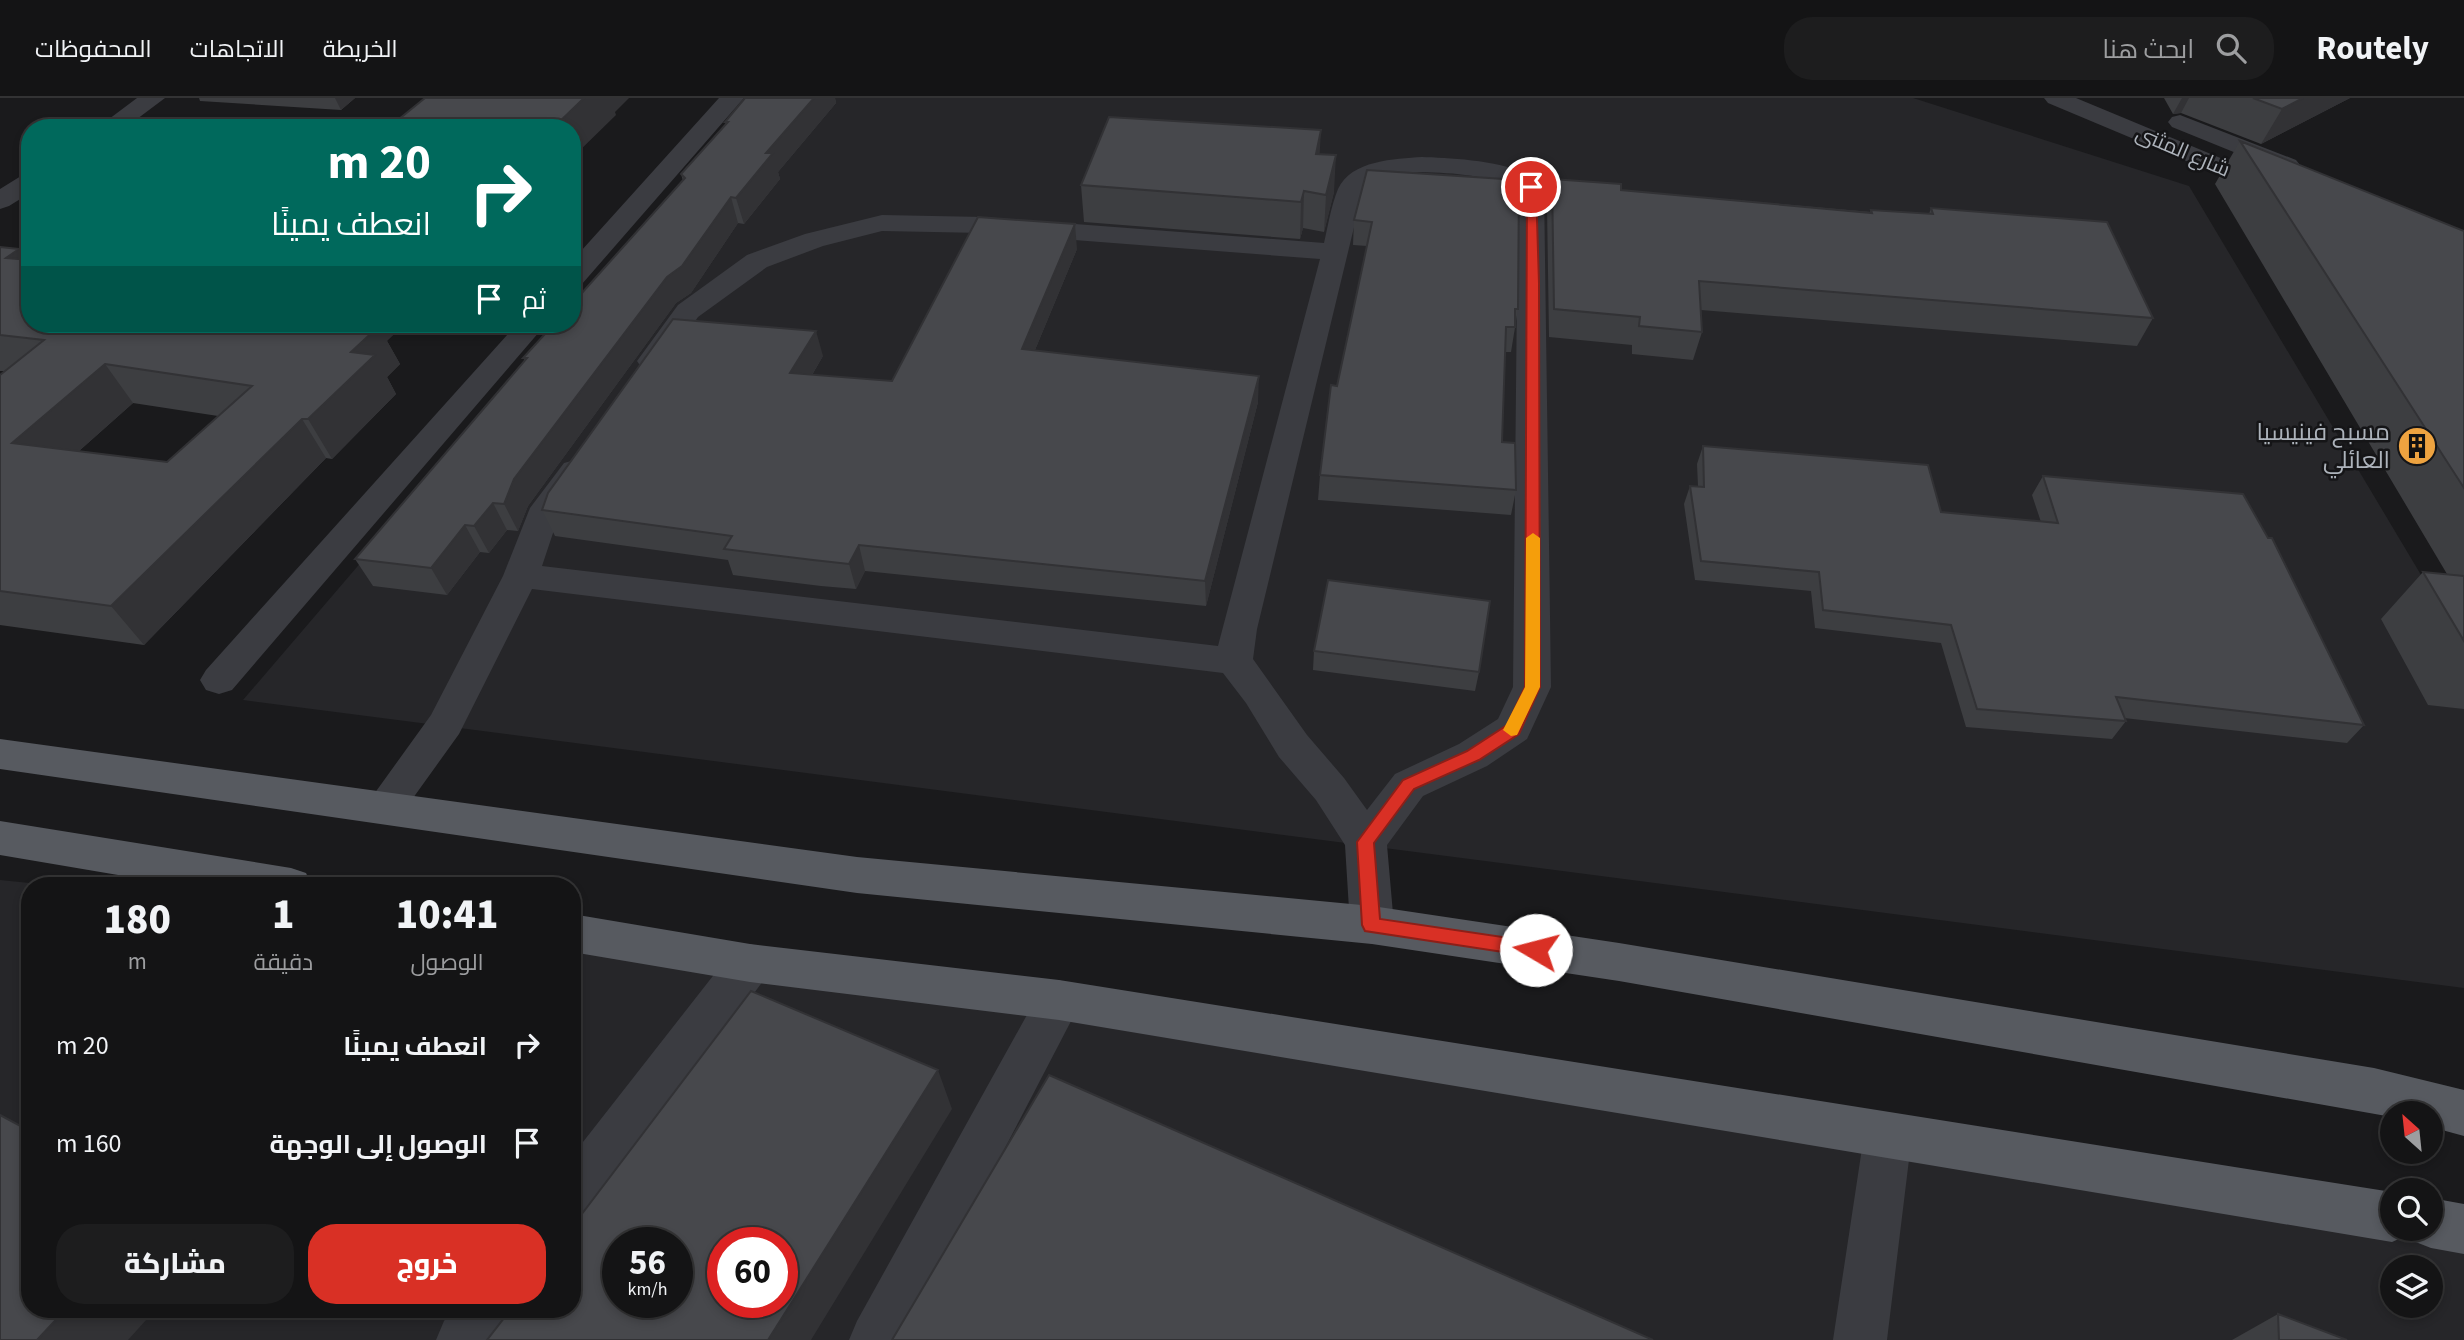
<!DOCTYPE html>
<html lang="ar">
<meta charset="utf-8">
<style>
:root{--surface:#141415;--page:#1d1d1e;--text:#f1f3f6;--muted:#9d9ea0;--line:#333334;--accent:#d93025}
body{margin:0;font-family:"Source Sans 3",Cairo,sans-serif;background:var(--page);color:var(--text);direction:rtl;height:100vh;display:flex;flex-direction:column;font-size:26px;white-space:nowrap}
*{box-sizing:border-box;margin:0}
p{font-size:23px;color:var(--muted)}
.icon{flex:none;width:38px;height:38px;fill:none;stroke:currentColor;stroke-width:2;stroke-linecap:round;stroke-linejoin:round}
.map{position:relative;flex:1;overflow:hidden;direction:ltr}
.sheet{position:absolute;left:21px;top:779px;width:560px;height:441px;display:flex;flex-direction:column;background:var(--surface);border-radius:28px;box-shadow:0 4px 10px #0003,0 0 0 2px var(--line);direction:rtl}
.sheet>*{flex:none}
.hud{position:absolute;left:21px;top:21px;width:560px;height:214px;border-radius:28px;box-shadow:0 4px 10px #0003,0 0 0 2px var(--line);direction:rtl;background:#00695c;color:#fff;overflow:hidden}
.needle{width:46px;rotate:333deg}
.controls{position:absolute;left:2380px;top:1003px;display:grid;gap:14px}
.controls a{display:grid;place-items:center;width:63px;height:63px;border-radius:50%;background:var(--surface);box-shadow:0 4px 10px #0003,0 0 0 2px var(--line);font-size:35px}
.speed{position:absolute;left:602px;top:1129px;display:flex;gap:14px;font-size:35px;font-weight:700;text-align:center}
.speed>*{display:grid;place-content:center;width:91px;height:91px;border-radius:50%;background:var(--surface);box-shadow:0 4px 10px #0003,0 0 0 2px var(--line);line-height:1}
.speed small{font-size:18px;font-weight:400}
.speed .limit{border:10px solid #d22;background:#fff;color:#111}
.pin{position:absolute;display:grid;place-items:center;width:60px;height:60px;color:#fff;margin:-30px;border:4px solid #fff;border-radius:50%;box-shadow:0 2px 7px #0007}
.me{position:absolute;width:77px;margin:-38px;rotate:278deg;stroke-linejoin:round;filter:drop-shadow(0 0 5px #0008)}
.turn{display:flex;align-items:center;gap:24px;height:147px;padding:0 35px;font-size:32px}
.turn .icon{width:91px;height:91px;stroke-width:2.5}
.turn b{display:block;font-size:49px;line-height:60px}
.then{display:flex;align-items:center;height:66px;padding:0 35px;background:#0003;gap:14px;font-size:26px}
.eta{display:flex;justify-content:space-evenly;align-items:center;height:119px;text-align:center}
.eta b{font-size:42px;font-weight:800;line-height:49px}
.button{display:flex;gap:14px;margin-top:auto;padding:14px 35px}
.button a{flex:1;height:80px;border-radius:28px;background:var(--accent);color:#fff;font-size:28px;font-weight:800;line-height:80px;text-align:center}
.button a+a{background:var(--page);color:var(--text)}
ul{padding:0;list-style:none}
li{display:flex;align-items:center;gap:21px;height:98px;padding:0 35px}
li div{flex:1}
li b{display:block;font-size:26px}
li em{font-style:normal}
header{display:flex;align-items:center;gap:42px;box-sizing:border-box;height:98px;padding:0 35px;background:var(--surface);border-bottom:2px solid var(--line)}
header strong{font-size:33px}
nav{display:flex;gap:38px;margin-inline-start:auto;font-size:24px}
.search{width:490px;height:63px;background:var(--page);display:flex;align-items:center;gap:18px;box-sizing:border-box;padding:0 24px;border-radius:28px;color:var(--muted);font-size:26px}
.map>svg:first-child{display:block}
.built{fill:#262629;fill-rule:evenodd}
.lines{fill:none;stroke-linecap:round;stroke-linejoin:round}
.minor{fill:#3b3c41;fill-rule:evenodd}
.major{fill:#575a60;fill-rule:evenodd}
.wall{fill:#3d3e41;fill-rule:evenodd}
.shaded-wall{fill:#323235}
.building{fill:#47484c;stroke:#323235;stroke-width:2;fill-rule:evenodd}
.route{fill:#d93025;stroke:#8d1f18;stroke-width:2}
.slow{fill:#f59e0b}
.labels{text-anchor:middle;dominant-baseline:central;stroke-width:5;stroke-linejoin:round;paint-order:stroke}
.far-street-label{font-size:21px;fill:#adb3bb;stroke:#151517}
.poi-label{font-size:24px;fill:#adb3bb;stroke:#151517;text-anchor:end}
</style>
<header>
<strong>Routely</strong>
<div class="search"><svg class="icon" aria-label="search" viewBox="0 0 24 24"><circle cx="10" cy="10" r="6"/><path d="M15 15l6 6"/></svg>ابحث هنا</div>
<nav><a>الخريطة</a><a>الاتجاهات</a><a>المحفوظات</a></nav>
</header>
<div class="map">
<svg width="2464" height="1242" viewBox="0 0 2464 1242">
<rect width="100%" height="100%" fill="#1a1a1c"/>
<path class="built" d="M 759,0 L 1913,0 L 2189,88 L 2464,549 L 2464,890 L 243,602 L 565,226 L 572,226 Z
M 0,782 L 49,787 L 30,788 L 30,1211 L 572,1211 L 572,846 L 1888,1037 L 2392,1119 L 2392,1130 L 2431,1130 L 2431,1125 L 2464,1131 L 2464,1242 L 0,1242 ZM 618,1144 L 677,1144 L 677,1204 L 618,1204 ZM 723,1144 L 782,1144 L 782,1204 L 723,1204 ZM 2392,1169 L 2431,1169 L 2431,1208 L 2392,1208 Z"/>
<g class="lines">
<path class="minor" d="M 137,0 L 165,0 L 125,30 L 97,30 Z
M 719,0 L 744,0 L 582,186 L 572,188 L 572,163 Z
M 2044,0 L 2076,0 L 2283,86 L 2287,91 L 2283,96 L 2274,99 L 2265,96 L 2048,5 Z
M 2180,17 L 2296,62 L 2300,67 L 2296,72 L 2287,75 L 2278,72 L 2172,29 L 2168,24 L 2172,19 Z
M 1422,59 C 1452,60 1526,63 1544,89 L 1551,589 L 1527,641 L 1487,668 L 1423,698 L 1387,747 L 1394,827 L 1387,840 L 1372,846 L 1357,840 L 1350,827 L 1345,747 L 1316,702 L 1279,659 L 1246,605 L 1223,575 L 532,491 L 459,636 L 398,721 L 384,726 L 370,721 L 364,710 L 431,617 L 503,478 L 530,410 L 564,365 L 575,362 L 586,365 L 591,372 L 558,420 L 542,468 L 1218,548 L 1320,161 L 984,135 L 882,133 L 823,148 L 767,169 L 698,219 L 663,269 L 652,272 L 641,269 L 637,263 L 678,207 L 747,157 L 805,136 L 882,117 L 984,119 L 1324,145 C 1328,128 1331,108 1338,91 C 1351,62 1395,61 1422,59 ZM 1422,74 C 1455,75 1488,77 1518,92 L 1513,589 L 1498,621 L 1459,646 L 1395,676 L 1367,712 L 1344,680 L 1307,637 L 1253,561 L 1257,531 L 1363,92 C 1377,75 1402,76 1422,74 Z
M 30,75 L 30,95 L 9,108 L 0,111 L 0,91 L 21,78 Z
M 517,226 L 546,226 L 232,592 L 219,596 L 206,592 L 200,582 L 206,572 Z
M 750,846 L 766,851 L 772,865 L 766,879 L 590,1115 L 572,1122 L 572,1058 L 734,851 Z
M 1059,882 L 1075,888 L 1082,902 L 905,1242 L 849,1242 L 857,1223 L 1043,888 Z
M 1888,1014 L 1905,1021 L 1912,1037 L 1887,1242 L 1833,1242 L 1864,1037 L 1871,1021 Z
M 453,1211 L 512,1211 L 496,1242 L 436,1242 L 444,1223 Z"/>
<path class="major" d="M 0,641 L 857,759 L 1372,808 L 1619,845 L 2374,970 L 2464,992 L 2464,1038 L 2431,1029 L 2431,1015 L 2392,1015 L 2392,1019 L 1619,883 L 1372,846 L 857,795 L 0,671 Z
M 0,723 L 291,770 L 306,775 L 312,788 L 183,788 L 0,757 Z
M 572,816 L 750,846 L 1059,882 L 2392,1094 L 2392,1130 L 2431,1130 L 2431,1100 L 2464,1106 L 2464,1156 L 2431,1150 L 2413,1143 L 2410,1136 L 2392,1144 L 1059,922 L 750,884 L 572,854 Z"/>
</g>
<path class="wall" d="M 199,0 L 355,0 L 341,12 L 200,3 Z
M 745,0 L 835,0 L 836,5 L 778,74 L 780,81 L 744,126 L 738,125 L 691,195 L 676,205 L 528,408 L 518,433 L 507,432 L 489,455 L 480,454 L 447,497 L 373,488 L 355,461 L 525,263 L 523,260 L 683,83 L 681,76 L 726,27 L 725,24 Z
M 2164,0 L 2350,0 L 2261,46 L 2181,15 L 2173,16 Z
M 2240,43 L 2464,133 L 2464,611 L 2428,607 L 2381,521 L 2423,474 L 2447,476 L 2215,86 Z
M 1367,72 L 1518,211 L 1511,254 L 1505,254 L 1502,344 L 1516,392 L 1511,417 L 1318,402 L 1320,377 L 1367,148 L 1353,147 L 1354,122 Z
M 1552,81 L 1621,92 L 1870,114 L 1871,112 L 1929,116 L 1931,110 L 2153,220 L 2137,248 L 1701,212 L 1702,234 L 1693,262 L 1632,256 L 1632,247 L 1549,239 L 1547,108 Z
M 1081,87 L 1334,94 L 1324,134 L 1303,130 L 1300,141 L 1084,124 Z
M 0,149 L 19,151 L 26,162 L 30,226 L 387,243 L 400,266 L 387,279 L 396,296 L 332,361 L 326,360 L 144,547 L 0,527 L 0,277 L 5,273 L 0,273 ZM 133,305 L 218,318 L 167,364 L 79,353 Z
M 1077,151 L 1035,252 L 1258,304 L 1206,508 L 865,473 L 856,491 L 821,488 L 733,477 L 728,462 L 555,438 L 542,412 L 823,258 L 812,277 L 892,283 Z
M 1703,348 L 1941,414 L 2041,424 L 2032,397 L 2043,378 L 2364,627 L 2347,645 L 2124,620 L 2126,623 L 2112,641 L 1966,629 L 1941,545 L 1815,530 L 1811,493 L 1695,482 L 1684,406 L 1690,388 L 1698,388 L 1697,366 Z
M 1314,553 L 1479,574 L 1475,593 L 1313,572 Z
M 2278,1216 L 2347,1242 L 2232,1242 Z"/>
<path class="shaded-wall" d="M 335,0 L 355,0 L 341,12 Z
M 584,0 L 629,0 L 615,14 L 616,17 L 572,60 L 572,30 L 553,30 Z
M 814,0 L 835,0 L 836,5 L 778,74 L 780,81 L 744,126 L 736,100 L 766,55 Z
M 2182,0 L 2189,0 L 2181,15 L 2173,16 Z
M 2303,0 L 2350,0 L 2261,46 L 2282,11 Z
M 1321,32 L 1319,68 L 1316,56 Z
M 1336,57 L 1334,94 L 1324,134 L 1326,97 Z
M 1304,93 L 1303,130 L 1300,141 L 1301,104 Z
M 731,99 L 738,125 L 691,195 L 676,205 L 528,408 L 518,433 L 504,406 L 514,381 L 667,179 Z
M 1075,126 L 1077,151 L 1025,276 L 1022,251 Z
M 19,151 L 30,166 L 6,160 Z
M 348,226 L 405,226 L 387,243 L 400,266 L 387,279 L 396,296 L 332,361 L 308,321 L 351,254 Z
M 816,233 L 823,258 L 798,300 L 790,275 Z
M 105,266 L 133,305 L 44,384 L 12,345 Z
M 1259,278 L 1258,304 L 1206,508 L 1205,483 Z
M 302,321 L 326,360 L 144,547 L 111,508 Z
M 493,405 L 507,432 L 489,455 L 474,428 Z
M 465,427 L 480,454 L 447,497 L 431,470 Z
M 859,447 L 865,473 L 856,491 L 849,466 Z
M 938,972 L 952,1011 L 811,1242 L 768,1242 Z
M 66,1211 L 156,1211 L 128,1242 L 37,1242 Z"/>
<path class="building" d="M 425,0 L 584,0 L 553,30 L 388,30 Z
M 745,0 L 814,0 L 766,55 L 773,55 L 736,100 L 731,99 L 682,168 L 667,179 L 514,381 L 504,406 L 493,405 L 474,428 L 465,427 L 431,470 L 355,461 L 527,260 L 523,260 L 554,226 L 572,226 L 572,206 L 685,80 L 681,76 L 728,24 L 725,24 Z
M 2253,0 L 2303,0 L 2282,11 Z
M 1109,19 L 1321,32 L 1316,56 L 1336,57 L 1326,97 L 1304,93 L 1301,104 L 1081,87 Z
M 2240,43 L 2464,133 L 2464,390 Z
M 1367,72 L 1519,82 L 1518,211 L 1515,211 L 1515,229 L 1506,229 L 1502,344 L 1515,345 L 1516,392 L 1320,377 L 1331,287 L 1337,288 L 1372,124 L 1354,122 Z
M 1552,81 L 1621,86 L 1621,92 L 1872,115 L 1871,112 L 1933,116 L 1931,110 L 2107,124 L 2153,220 L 1699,183 L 1702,234 L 1639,228 L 1640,219 L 1554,211 Z
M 978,119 L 1075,126 L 1022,251 L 1259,278 L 1205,483 L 859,447 L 849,466 L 813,462 L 724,451 L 732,438 L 542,412 L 548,395 L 673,221 L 816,233 L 790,275 L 892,283 Z
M 0,149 L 19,151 L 6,160 L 30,162 L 30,226 L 363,226 L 379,228 L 351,254 L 375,257 L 308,321 L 302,321 L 111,508 L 0,493 L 0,277 L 44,242 L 0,237 ZM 105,266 L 252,288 L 167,364 L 12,345 Z
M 1703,348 L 1928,367 L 1941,414 L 2058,425 L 2043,378 L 2243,396 L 2268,440 L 2272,440 L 2364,627 L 2116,599 L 2126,623 L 1977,611 L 1951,527 L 1823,512 L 1819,474 L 1701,463 L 1690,388 L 1704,389 Z
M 2423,474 L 2464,478 L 2464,543 Z
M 1328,482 L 1490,503 L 1479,574 L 1314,553 Z
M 751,893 L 938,972 L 768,1242 L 487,1242 L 511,1211 L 572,1211 L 572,1129 ZM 618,1144 L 677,1144 L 677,1204 L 618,1204 ZM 723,1144 L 782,1144 L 782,1204 L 723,1204 Z
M 1049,977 L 1653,1242 L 892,1242 Z
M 0,1017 L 30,1033 L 30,1211 L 66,1211 L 37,1242 L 0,1242 Z
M 2278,1216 L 2347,1242 L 2279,1242 Z"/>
<path class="route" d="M 1527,86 L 1536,89 L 1539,185 L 1540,589 L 1519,636 L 1479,662 L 1414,691 L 1374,745 L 1380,821 L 1536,844 L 1543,846 L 1545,852 L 1543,857 L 1536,859 L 1365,833 L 1362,827 L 1357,744 L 1403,682 L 1467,653 L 1507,627 L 1525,589 Z"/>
<path class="slow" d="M 1533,435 L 1540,440 L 1540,589 L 1517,637 L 1511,638 L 1503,632 L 1525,589 L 1526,440 Z"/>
<defs>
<g id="building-disc" transform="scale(2.0125)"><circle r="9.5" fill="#eea340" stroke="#151517"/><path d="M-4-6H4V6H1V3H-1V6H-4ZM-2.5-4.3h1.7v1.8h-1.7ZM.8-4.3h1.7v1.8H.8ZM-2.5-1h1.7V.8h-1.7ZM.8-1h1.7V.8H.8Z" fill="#111"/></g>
</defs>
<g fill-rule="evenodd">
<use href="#building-disc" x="2417" y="348"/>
</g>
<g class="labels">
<g class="far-street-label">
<text transform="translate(2183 53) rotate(23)">شارع المثنى</text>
</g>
<g class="poi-label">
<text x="2390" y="334">مسبح فينيسيا<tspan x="2390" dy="28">العائلي</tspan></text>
</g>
</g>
</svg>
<div class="controls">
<a><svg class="needle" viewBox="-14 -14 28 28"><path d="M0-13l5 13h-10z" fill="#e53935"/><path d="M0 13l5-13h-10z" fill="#9d9ea0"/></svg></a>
<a><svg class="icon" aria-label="search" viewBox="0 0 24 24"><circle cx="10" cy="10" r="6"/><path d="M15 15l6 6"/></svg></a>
<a><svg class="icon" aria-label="layers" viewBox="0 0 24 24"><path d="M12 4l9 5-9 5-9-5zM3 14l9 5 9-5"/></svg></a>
</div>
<div class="speed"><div>56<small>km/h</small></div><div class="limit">60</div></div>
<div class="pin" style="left:1531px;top:89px;background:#d93025"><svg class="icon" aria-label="arrive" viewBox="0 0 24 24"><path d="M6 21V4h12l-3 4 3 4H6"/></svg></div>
<svg class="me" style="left:1536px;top:852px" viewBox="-20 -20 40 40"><circle r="19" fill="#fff"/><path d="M0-13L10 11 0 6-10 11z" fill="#d93025"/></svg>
<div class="hud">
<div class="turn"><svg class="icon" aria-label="right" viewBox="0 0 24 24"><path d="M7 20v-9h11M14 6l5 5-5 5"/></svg><div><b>20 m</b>انعطف يمينًا</div></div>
<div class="then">ثم<svg class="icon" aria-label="arrive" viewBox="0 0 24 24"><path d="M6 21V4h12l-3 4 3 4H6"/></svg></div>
</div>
<section class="sheet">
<div class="eta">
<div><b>10:41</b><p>الوصول</p></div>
<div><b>1</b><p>دقيقة</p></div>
<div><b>180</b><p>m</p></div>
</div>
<ul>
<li><svg class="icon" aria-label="right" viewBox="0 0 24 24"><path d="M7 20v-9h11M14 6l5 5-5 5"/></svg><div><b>انعطف يمينًا</b></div><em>20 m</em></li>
<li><svg class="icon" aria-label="arrive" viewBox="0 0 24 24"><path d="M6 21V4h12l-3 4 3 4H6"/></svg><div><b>الوصول إلى الوجهة</b></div><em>160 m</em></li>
</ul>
<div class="button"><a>خروج</a><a>مشاركة</a></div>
</section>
</div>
